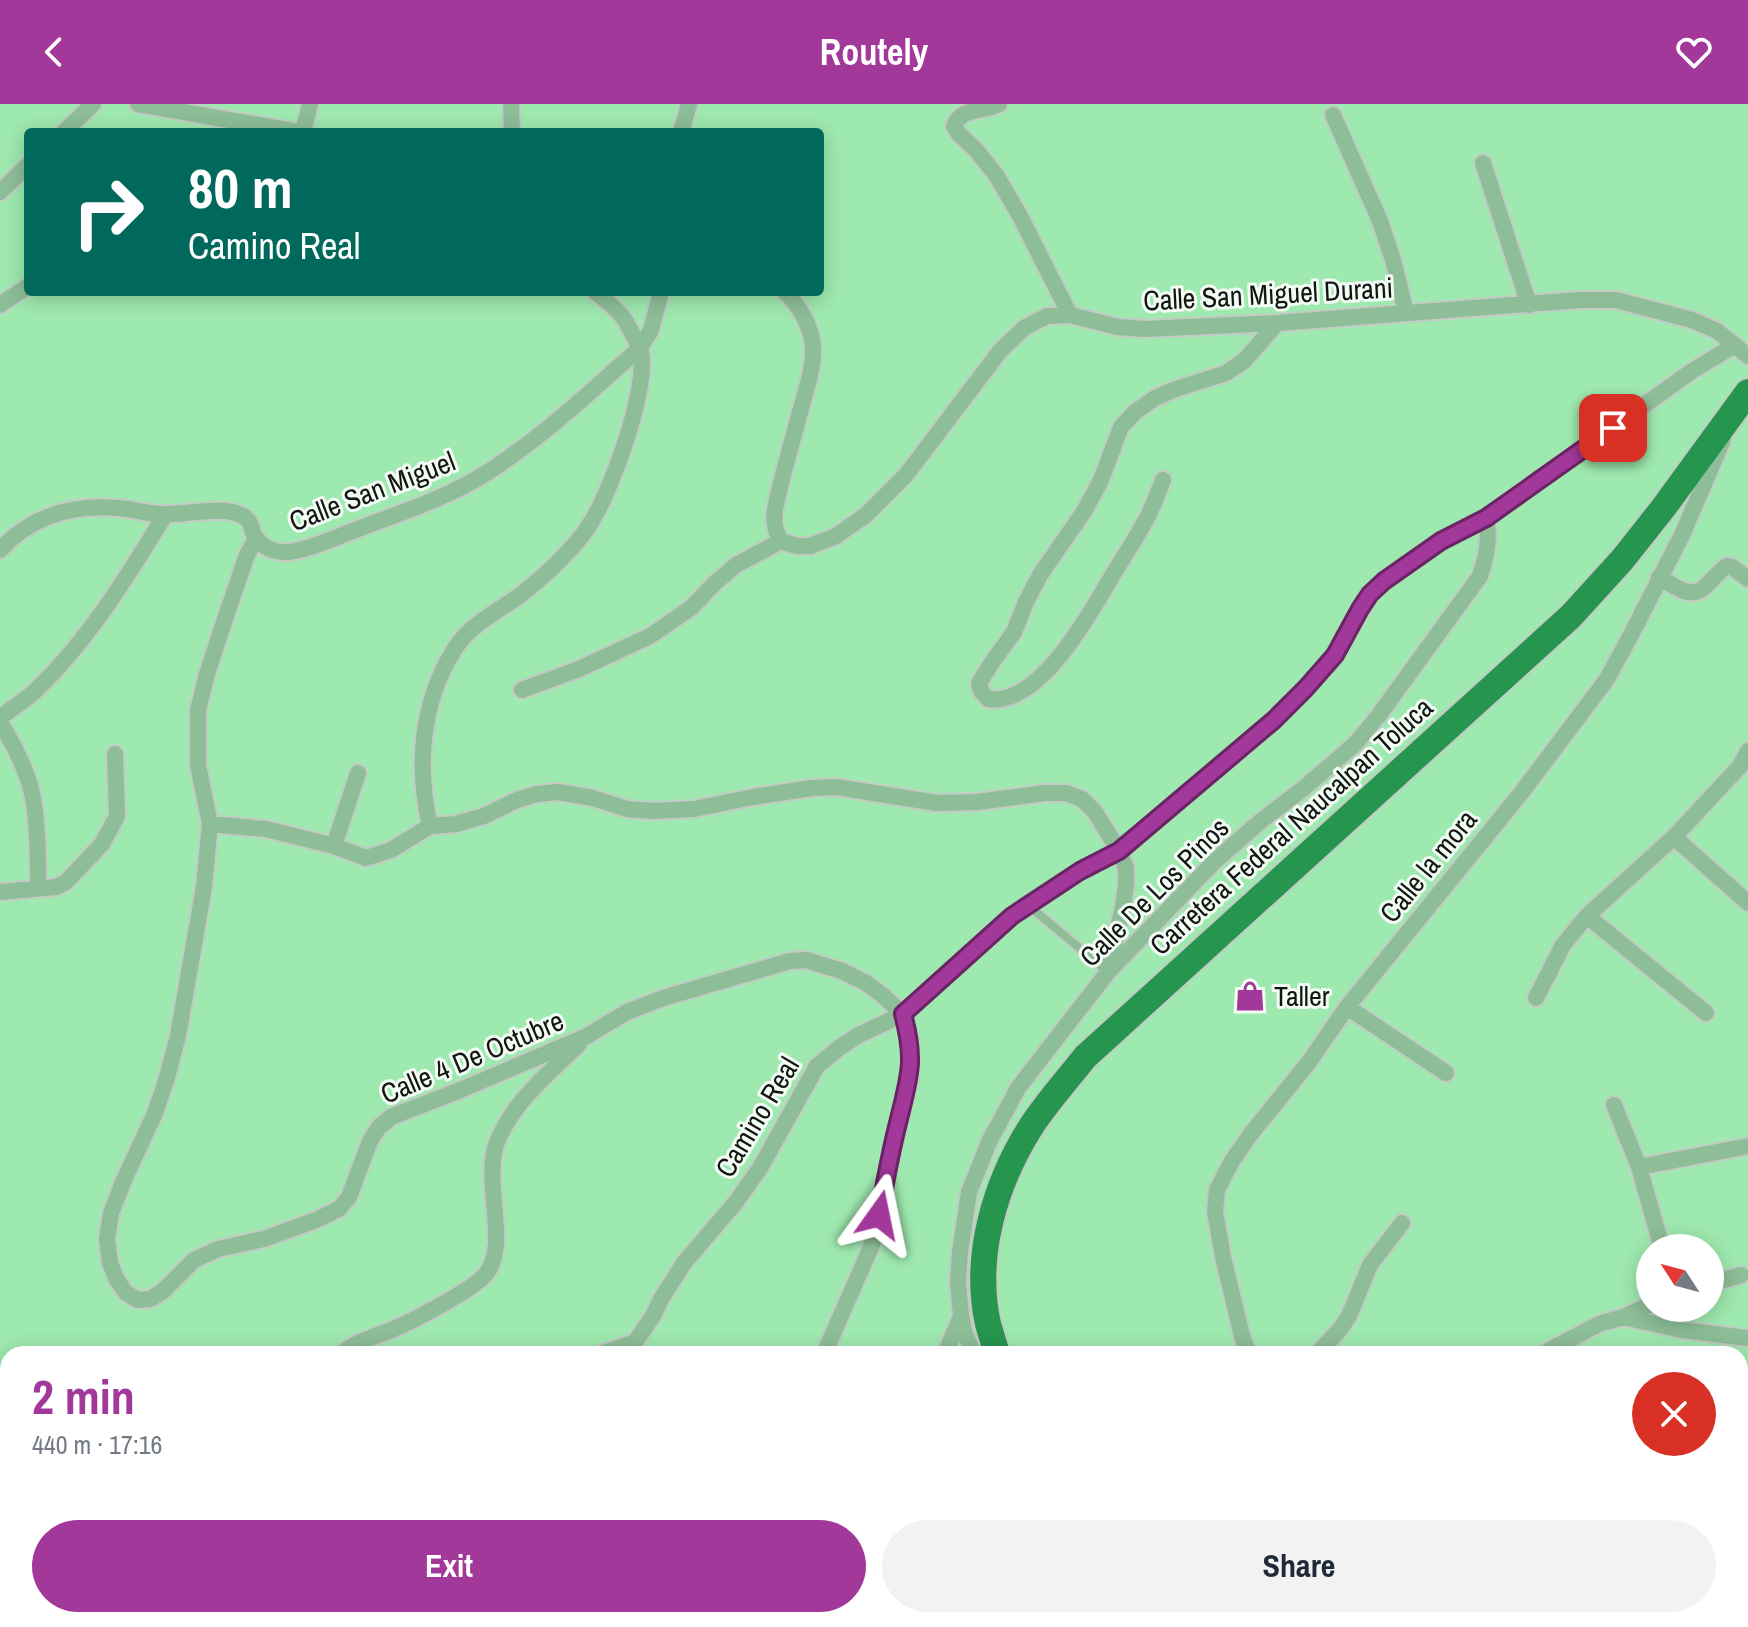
<!DOCTYPE html>
<meta charset="utf-8">
<style>
:root{--surface:#fff;--page:#f2f2f3;--text:#1f2937;--muted:#747a83;--accent:#a1389a}
body{margin:0;font-family:"Archivo Narrow",sans-serif;background:var(--page);color:var(--text);height:100vh;display:flex;flex-direction:column;font-size:30px;white-space:nowrap}
*{box-sizing:border-box;margin:0}
p{font-size:26px;color:var(--muted)}
.icon{flex:none;width:44px;height:44px;fill:none;stroke:currentColor;stroke-width:2;stroke-linecap:round;stroke-linejoin:round}
.map{position:relative;flex:1;overflow:hidden}
.sheet{position:absolute;left:0px;top:1242px;width:1748px;height:282px;display:flex;flex-direction:column;background:var(--surface);border-radius:24px 24px 0 0;box-shadow:0 4px 20px #0003}
.sheet>*{flex:none}
.guide{position:absolute;left:24px;top:24px;width:800px;height:168px;border-radius:8px;box-shadow:0 4px 20px #0003;background:#00695c;color:#fff;overflow:hidden}
.needle{width:52px;rotate:306deg}
.buttons{position:absolute;left:1636px;top:1130px;display:grid;gap:16px}
.buttons a{display:grid;place-items:center;width:88px;height:88px;border-radius:50%;background:var(--surface);box-shadow:0 4px 20px #0003;font-size:40px}
.pin{position:absolute;display:grid;place-items:center;width:68px;height:68px;color:#fff;margin:-34px;border-radius:16px;box-shadow:0 4px 12px #0006}
.me{position:absolute;width:88px;margin:-44px;rotate:12deg;stroke-linejoin:round;filter:drop-shadow(0 0 6px #0008)}
.turn{display:flex;align-items:center;gap:28px;height:168px;padding:0 32px;font-size:36px}
.turn .icon{width:104px;height:104px;stroke-width:2.5}
.turn b{display:block;font-size:56px;line-height:68px}
.round{display:grid;place-items:center;flex:none;width:84px;height:84px;border-radius:42px;background:var(--page)}
.summary{display:flex;align-items:center;justify-content:space-between;height:136px;padding:0 32px}
h1{font-size:48px;font-weight:700;line-height:60px;color:var(--accent)}
.cta{display:flex;gap:16px;margin-top:auto;padding:16px 32px}
.cta a{flex:1;height:92px;border-radius:48px;background:var(--accent);color:#fff;font-size:32px;font-weight:700;line-height:92px;text-align:center}
.cta a+a{background:var(--page);color:var(--text)}
header{display:flex;justify-content:space-between;align-items:center;height:104px;padding:0 32px;background:var(--accent);color:#fff;font-size:36px;font-weight:700}
.map>svg:first-child{display:block}
.green{fill:#9ee9af;fill-rule:evenodd}
.lines{fill:none;stroke-linecap:round;stroke-linejoin:round}
.lane-casing{stroke:#c3cbc4;stroke-width:12}
.street-casing{stroke:#c3cbc4;stroke-width:20}
.primary-casing{stroke:#c3cbc4;stroke-width:30}
.lane{stroke:#8dbe97;stroke-width:8}
.street{stroke:#8dbe97;stroke-width:16}
.primary{stroke:#26954e;stroke-width:26}
.route-casing{stroke:#692464;stroke-width:20}
.route{stroke:#a1389a;stroke-width:14}
.labels{text-anchor:middle;dominant-baseline:central;stroke-width:6;stroke-linejoin:round;paint-order:stroke}
.street-label{font-size:28px;fill:#121512;stroke:#f2fcf4}
.poi-label{font-size:28px;fill:#121512;stroke:#f2fcf4;text-anchor:start}
</style>
<header><svg class="icon" aria-label="back" viewBox="0 0 24 24"><path d="M15 5l-7 7 7 7"/></svg>Routely<svg class="icon" aria-label="heart" viewBox="0 0 24 24"><path d="M12 20l-8-8c-3-5 5-10 8-4 3-6 11-1 8 4z"/></svg></header>
<div class="map">
<svg width="1748" height="1523" viewBox="0 0 1748 1523">
<rect width="100%" height="100%" fill="#e5eee6"/>
<path class="green" d="M 0,0 L 1748,0 L 1748,1523 L 0,1523 ZM 28,28 L 820,28 L 820,188 L 28,188 ZM 1650,1144 L 1710,1144 L 1710,1204 L 1650,1204 ZM 8,1250 L 1740,1250 L 1740,1516 L 8,1516 Z"/>
<g class="lines">
<g class="lane-casing">
<path id="lane" d="M 1028,801 L 1108,868"/>
</g>
<g class="street-casing">
<path id="street" d="M 138,0 L 299,28
M 511,0 L 512,28
M 999,0 C 984,8 961,3 954,22 L 958,29 L 976,46 L 996,71 L 1020,112 L 1070,211
M 1333,11 L 1380,117 L 1393,156 L 1406,208
M 64,28 L 93,0
M 303,28 L 310,0
M 681,28 L 689,0
M 1483,59 L 1529,201
M 0,88 L 28,61
M 0,201 L 28,182
M 1163,376 C 1159,387 1154,399 1149,410 C 1138,432 1123,453 1111,474 C 1089,511 1039,603 988,595 L 981,587 L 979,579 L 993,557 L 1014,528 L 1026,498 L 1040,471 L 1085,406 L 1101,376 L 1121,323 L 1135,308 L 1155,294 L 1173,286 L 1226,269 L 1244,257 L 1277,219
M 256,435 L 247,451 L 225,515 L 207,570 L 198,606 L 198,661 L 210,720 L 204,783 L 178,932 L 166,977 L 155,1009 L 124,1076 L 111,1109 L 107,1135 L 110,1159 L 117,1176 L 126,1189 L 138,1196 L 150,1195 L 162,1188 L 194,1156 L 218,1145 L 264,1135 L 316,1116 L 339,1105 L 349,1093 L 370,1037 L 379,1023 L 391,1013 L 458,987 L 587,932 L 627,908 L 663,894 L 766,864 L 790,857 L 806,856 L 842,867 L 866,879 L 881,890 L 903,910 L 910,937 L 911,957 L 909,978 L 898,1020 L 872,1141 L 824,1250
M 781,437 L 797,442 L 810,442 L 836,432 L 866,411 L 906,371 L 1000,247 L 1024,224 L 1047,212 L 1070,211 L 1118,223 L 1144,225 L 1277,219 L 1580,196 L 1616,196 L 1692,216 L 1717,227 L 1748,252
M 781,437 C 769,418 776,400 781,379 C 787,355 794,331 800,308 C 806,286 814,264 813,242 C 811,222 799,201 785,188
M 0,446 C 34,409 79,399 127,405 C 141,407 155,411 169,410 C 189,410 224,402 241,411 C 255,418 249,426 257,435 C 266,447 281,450 295,447 C 318,443 341,431 363,423 C 401,409 439,396 475,376 C 536,340 587,290 640,244 L 651,226 L 661,188
M 1659,473 C 1671,480 1689,495 1702,485 C 1712,478 1717,468 1727,462 L 1732,463 L 1748,475
M 522,586 L 579,565 L 650,532 L 691,504 L 715,479 L 736,461 L 781,437
M 0,614 C 11,605 24,597 35,587 C 88,537 127,473 165,411
M 0,618 C 14,641 28,667 33,694 C 38,723 38,754 38,783
M 210,720 L 266,725 L 334,742 L 366,754 L 391,746 L 430,722 L 456,720 L 484,712 L 517,696 L 537,690 L 558,688 L 593,694 L 627,705 L 653,707 L 694,705 L 753,693 L 812,684 L 836,683 L 937,699 L 977,698 L 1045,689 L 1066,689 L 1082,695 L 1095,708 L 1119,747 L 1126,764 L 1126,781 L 1123,802 L 1108,868
M 430,722 C 416,663 421,599 454,546 C 469,521 497,508 519,492 C 532,482 545,471 556,460 C 567,449 580,436 588,423 C 610,392 651,280 640,244 C 639,240 636,237 634,233 C 630,226 627,218 622,212 C 615,203 604,195 595,188
M 1674,733 L 1748,799
M 334,742 L 358,669
M 0,788 L 56,783 L 66,778 L 102,740 L 117,712 L 115,650
M 1587,812 L 1706,909
M 1536,894 L 1563,841 L 1587,812 L 1674,733 L 1740,662 L 1748,647
M 1347,903 L 1446,969
M 1614,1001 L 1639,1063 L 1662,1144
M 1639,1063 L 1748,1042
M 1710,1180 L 1741,1171
M 1623,1213 L 1682,1226 L 1748,1234
M 341,1250 C 356,1238 373,1233 391,1226 C 411,1218 473,1186 486,1170 C 510,1140 482,1078 497,1038 C 513,998 549,969 579,940
M 601,1250 L 635,1238 L 653,1212 L 661,1195 L 684,1159 L 736,1098 L 760,1064 L 817,962 L 839,944 L 857,932 L 903,910 L 1012,812 L 1080,767 L 1119,747 L 1237,648 L 1274,616 L 1319,570 L 1335,551 L 1370,490 L 1384,477 L 1441,437 L 1486,414 L 1692,267 L 1735,241
M 945,1250 L 961,1212
M 974,1250 L 965,1230 L 961,1212 L 958,1178 L 960,1148 L 969,1088 L 989,1038 L 1018,984 L 1108,868 L 1214,758 L 1262,716 L 1304,684 L 1355,640 L 1379,611 L 1480,472 C 1487,451 1490,435 1486,414
M 1249,1250 L 1242,1232 L 1223,1153 L 1215,1108 L 1217,1086 L 1232,1057 L 1250,1031 L 1309,958 L 1347,903 L 1522,688 L 1607,575 L 1632,529 L 1682,431 L 1723,336
M 1317,1250 L 1341,1224 L 1349,1212 L 1370,1161 L 1402,1119
M 1542,1250 L 1599,1220 L 1623,1213 L 1650,1201
M 1740,1469 L 1748,1472
M 217,1516 L 227,1523
M 592,1516 L 593,1523
M 654,1516 L 661,1523
M 839,1516 L 849,1523
M 1037,1516 L 1037,1523
M 1323,1516 L 1327,1523
M 1529,1516 L 1533,1523
M 69,1523 L 78,1516
M 106,1523 L 116,1516
M 338,1523 L 342,1516
M 536,1523 L 553,1516
M 1194,1523 L 1194,1516
M 1491,1523 L 1505,1516"/>
</g>
<g class="primary-casing">
<path id="primary" d="M 997,1250 C 994,1240 991,1230 988,1220 C 973,1152 995,1079 1032,1021 C 1048,997 1067,976 1085,953 L 1571,512 L 1622,456 L 1664,403 L 1748,288
M 1072,1516 L 1072,1523"/>
</g>
<use href="#lane" class="lane"/>
<use href="#street" class="street"/>
<use href="#primary" class="primary"/>
</g>
<g class="lines">
<g class="route-casing">
<path id="route" d="M 879,1111 C 885,1080 890,1050 898,1019 C 909,973 916,958 903,910 L 1012,812 L 1080,767 L 1119,747 L 1274,616 L 1306,584 L 1335,551 L 1360,505 L 1370,490 L 1384,477 L 1441,437 L 1486,414 L 1613,324"/>
</g>
<use href="#route" class="route"/>
</g>
<defs>
<g id="shop-bare" transform="scale(2.4)"><path d="M-5-2.5h2.3a2.7 3.5 0 0 1 5.4 0H5L5.5 6h-11ZM-1.5-2.5h3a1.5 2.3 0 0 0-3 0Z" fill="#a1389a" stroke="#f2fcf4" stroke-width="2.5" paint-order="stroke"/></g>
</defs>
<g fill-rule="evenodd">
<use href="#shop-bare" x="1250" y="892"/>
</g>
<g class="labels">
<g class="street-label">
<text transform="translate(1268 190) rotate(-3)">Calle San Miguel Durani</text>
<text transform="translate(372 387) rotate(-21)">Calle San Miguel</text>
<text transform="translate(1291 722) rotate(-42)">Carretera Federal Naucalpan Toluca</text>
<text transform="translate(1428 762) rotate(-51)">Calle la mora</text>
<text transform="translate(1154 788) rotate(-45)">Calle De Los Pinos</text>
<text transform="translate(472 953) rotate(-23)">Calle 4 De Octubre</text>
<text transform="translate(757 1013) rotate(-59)">Camino Real</text>
</g>
<g class="poi-label">
<text x="1274" y="892">Taller</text>
</g>
</g>
</svg>
<div class="buttons">
<a><svg class="needle" viewBox="-14 -14 28 28"><path d="M0-13l5 13h-10z" fill="#e53935"/><path d="M0 13l5-13h-10z" fill="#747a83"/></svg></a>
</div>
<div class="pin" style="left:1613px;top:324px;background:#d93025"><svg class="icon" aria-label="arrive" viewBox="0 0 24 24"><path d="M6 21V4h12l-3 4 3 4H6"/></svg></div>
<svg class="me" style="left:879px;top:1111px" viewBox="-20 -20 40 40"><path d="M0-17L14 15 0 8-14 15z" fill="#a1389a" stroke="#fff" stroke-width="4"/></svg>
<div class="guide">
<div class="turn"><svg class="icon" aria-label="right" viewBox="0 0 24 24"><path d="M7 20v-9h11M14 6l5 5-5 5"/></svg><div><b>80 m</b>Camino Real</div></div>
</div>
<section class="sheet">
<div class="summary"><div><h1>2 min</h1><p>440 m · 17:16</p></div><a class="round" style="background:#d93025;color:#fff"><svg class="icon" aria-label="close" viewBox="0 0 24 24"><path d="M6 6l12 12M18 6L6 18"/></svg></a></div>
<div class="cta"><a>Exit</a><a>Share</a></div>
</section>
</div>
